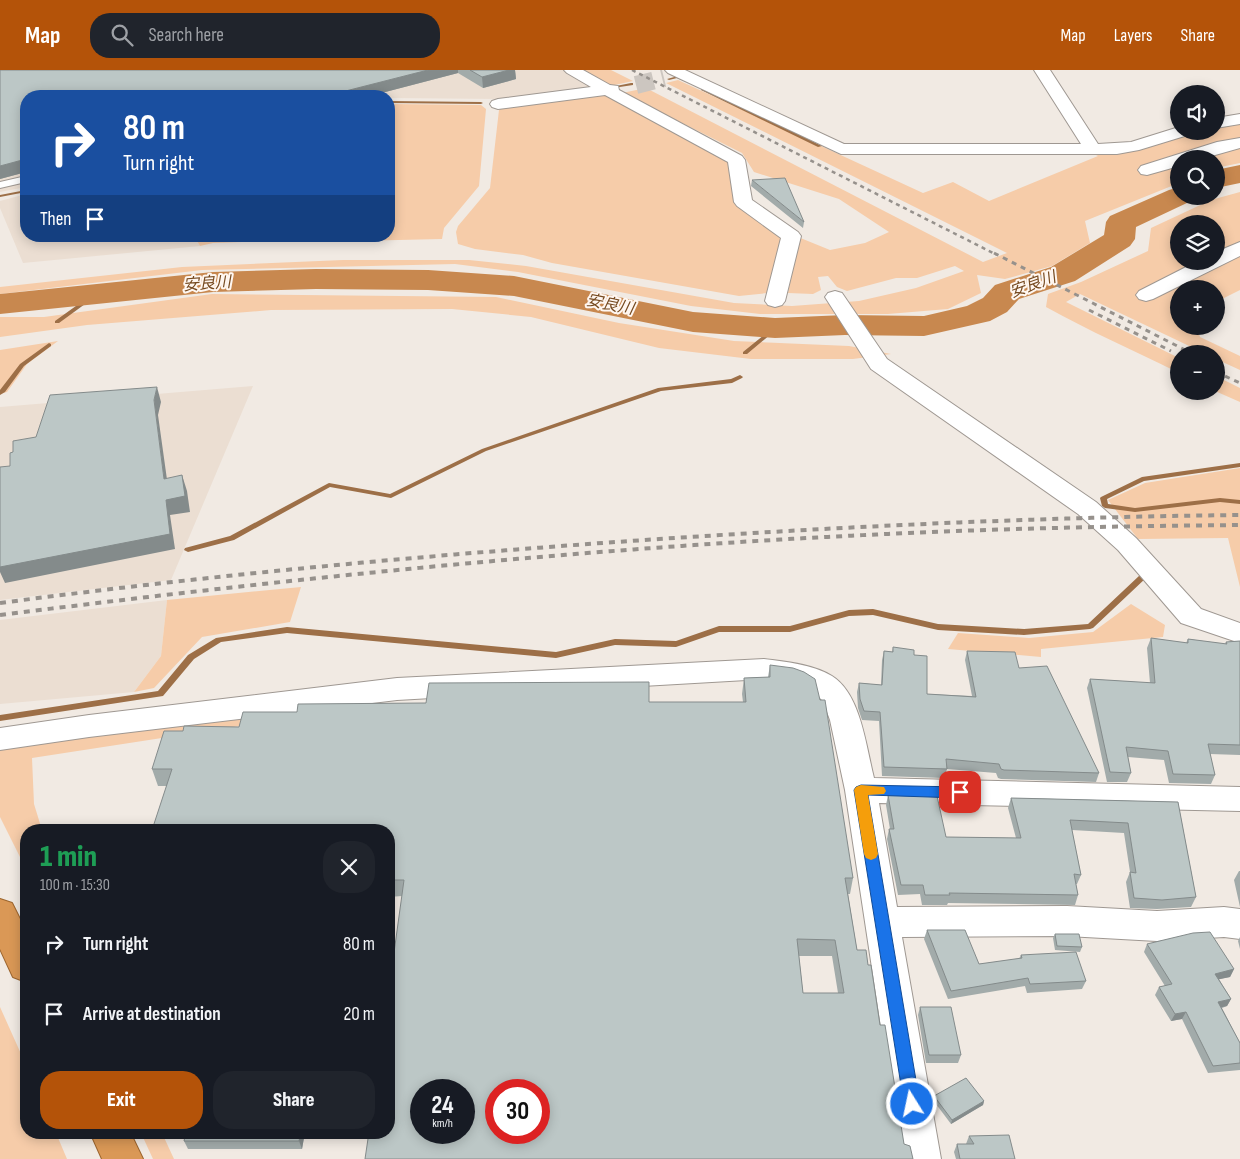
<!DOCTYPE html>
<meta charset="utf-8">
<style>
:root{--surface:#171b24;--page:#20242c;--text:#f1f3f6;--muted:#9ea1a6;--accent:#b45309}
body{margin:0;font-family:"Sofia Sans Condensed","Noto Sans JP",sans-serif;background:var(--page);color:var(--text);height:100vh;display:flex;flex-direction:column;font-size:19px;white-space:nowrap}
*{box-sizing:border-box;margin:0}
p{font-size:16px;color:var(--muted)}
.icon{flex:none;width:28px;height:28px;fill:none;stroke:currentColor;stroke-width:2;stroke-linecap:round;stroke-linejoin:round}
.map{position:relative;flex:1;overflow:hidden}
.details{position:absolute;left:20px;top:754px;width:375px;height:315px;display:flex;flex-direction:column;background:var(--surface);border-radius:20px;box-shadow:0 2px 12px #0003}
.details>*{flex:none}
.banner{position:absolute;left:20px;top:20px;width:375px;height:152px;border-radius:20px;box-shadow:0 2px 12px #0003;background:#1a4fa0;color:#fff;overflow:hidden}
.buttons{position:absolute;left:1170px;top:15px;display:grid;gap:10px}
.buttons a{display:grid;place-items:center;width:55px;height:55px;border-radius:50%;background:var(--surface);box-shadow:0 2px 12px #0003;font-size:25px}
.speed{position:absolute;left:410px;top:1009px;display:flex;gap:10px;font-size:25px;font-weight:700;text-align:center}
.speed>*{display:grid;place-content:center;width:65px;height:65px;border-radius:50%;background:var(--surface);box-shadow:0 2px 12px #0003;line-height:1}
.speed small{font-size:12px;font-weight:400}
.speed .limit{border:8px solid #d22;background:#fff;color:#111}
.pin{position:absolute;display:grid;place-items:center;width:42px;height:42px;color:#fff;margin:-21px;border-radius:10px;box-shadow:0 2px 8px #0006}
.me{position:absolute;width:55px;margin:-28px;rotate:350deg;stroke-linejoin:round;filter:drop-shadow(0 0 4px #0008)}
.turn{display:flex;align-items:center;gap:18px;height:105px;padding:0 20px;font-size:22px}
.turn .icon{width:65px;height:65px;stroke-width:2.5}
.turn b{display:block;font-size:35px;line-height:42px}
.then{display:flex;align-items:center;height:48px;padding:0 20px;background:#0003;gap:10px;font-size:19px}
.round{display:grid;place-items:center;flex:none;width:52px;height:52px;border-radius:20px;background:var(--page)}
.summary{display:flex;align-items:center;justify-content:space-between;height:85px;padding:0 20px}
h1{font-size:30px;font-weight:800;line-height:38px;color:#1e9e55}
.action{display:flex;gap:10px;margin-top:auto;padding:10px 20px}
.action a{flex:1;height:58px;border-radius:20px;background:var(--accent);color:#fff;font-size:20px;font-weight:800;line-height:58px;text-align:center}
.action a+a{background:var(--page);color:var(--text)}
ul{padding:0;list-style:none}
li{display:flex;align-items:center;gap:15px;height:70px;padding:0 20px}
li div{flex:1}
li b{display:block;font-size:19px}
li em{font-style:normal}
header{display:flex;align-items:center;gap:30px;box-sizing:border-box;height:70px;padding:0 25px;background:var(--accent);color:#fff}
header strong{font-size:24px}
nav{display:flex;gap:28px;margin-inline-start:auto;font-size:18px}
.search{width:350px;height:45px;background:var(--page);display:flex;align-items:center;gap:12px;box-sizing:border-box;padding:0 18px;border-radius:20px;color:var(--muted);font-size:19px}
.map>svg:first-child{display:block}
.built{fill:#ebded2}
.green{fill:#f6cca9;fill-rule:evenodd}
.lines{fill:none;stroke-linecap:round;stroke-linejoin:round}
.stream{fill:#9d6f47;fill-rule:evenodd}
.river{fill:#c8884f;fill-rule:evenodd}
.minor-tunnel{stroke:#ccc6c0;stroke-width:18;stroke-dasharray:18 9;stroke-linecap:butt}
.service-casing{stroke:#9f9892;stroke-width:2}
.minor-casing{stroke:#9f9892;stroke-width:2}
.trunk-casing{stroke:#9c652e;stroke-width:2}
.service{fill:#fff;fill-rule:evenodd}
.minor{fill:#fff;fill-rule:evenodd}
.trunk{fill:#da9856;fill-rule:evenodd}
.rail-far2{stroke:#96918c;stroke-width:2.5;stroke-dasharray:4 4;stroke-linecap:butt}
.rail-far1{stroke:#96918c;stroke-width:3;stroke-dasharray:5 5;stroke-linecap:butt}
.rail{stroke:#96918c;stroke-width:4;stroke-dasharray:6 6;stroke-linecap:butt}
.wall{fill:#a2abaa;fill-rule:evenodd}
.shaded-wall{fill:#848b8b}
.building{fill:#bcc7c6;stroke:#848b8b;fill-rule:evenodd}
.route{fill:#1a73e8;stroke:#114b97}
.slow{fill:#f59e0b}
.labels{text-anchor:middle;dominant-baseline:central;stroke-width:4;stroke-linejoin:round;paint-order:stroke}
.far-water-label{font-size:16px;font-style:italic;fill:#764a20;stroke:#fff7f1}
</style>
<header>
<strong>Map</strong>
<div class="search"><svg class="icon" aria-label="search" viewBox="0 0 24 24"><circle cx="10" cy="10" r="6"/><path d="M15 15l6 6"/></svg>Search here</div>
<nav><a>Map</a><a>Layers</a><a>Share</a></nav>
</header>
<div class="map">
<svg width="1240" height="1089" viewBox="0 0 1240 1089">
<rect width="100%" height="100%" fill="#f1eae3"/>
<path class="built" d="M 0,0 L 564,0 L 599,19 L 500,29 L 389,28 L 389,26 L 26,26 L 26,117 L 0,122 Z
M 26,124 L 26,166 L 194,166 L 200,176 L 23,193 L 0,138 L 0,131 Z
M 253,316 L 171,510 L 0,530 L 0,337 Z
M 167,530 L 161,586 L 134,622 L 0,634 L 0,550 Z"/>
<path class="green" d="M 581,0 L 611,0 L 633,11 L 610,16 Z
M 678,10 L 923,123 L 953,112 L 989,131 L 1098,86 L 1090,82 L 1133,81 L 1186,63 L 1216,61 L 1216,56 L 1240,51 L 1240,93 L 1216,98 L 1216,89 L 1179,89 L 1179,113 L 1085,151 L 1090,173 L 1052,196 L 1005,209 L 977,205 L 981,223 L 948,239 L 888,244 L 760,244 L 691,236 L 518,202 L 455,194 L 202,200 L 0,224 L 0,217 L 182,197 L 343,190 L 469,190 L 526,196 L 734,233 L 792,236 L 859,231 L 916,218 L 964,201 L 955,196 L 917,208 L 896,208 L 847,221 L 837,217 L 828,206 L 818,207 L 821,220 L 813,224 L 788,223 L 798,167 L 830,180 L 865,173 L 889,162 L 839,129 L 754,102 L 742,83 L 622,23 L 646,18 L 983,192 L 1007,183 L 666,13 Z
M 604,23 L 730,92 L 736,133 L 787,168 L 768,223 L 739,226 L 552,193 L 523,185 L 475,179 L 458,174 L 456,162 L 458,156 L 490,118 L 499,40 L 509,34 Z
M 389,34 L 481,35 L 486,39 L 479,116 L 444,158 L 442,169 L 310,172 L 299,170 L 213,173 L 200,176 L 194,166 L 389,166 Z
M 1240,122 L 1240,220 L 1216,232 L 1216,219 L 1179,219 L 1179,256 L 1196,256 L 1200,267 L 1240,286 L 1240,300 L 1216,289 L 1216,284 L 1206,284 L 1080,224 L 1066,232 L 1179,288 L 1179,303 C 1135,281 1089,261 1046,237 L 1048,224 L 1081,212 L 1148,181 L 1151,158 L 1211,130 ZM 1179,154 L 1216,154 L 1216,191 L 1179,191 Z
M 212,224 L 496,227 L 619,253 L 734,271 L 849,276 L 891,284 L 853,289 L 751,289 L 659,278 L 531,247 L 452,239 L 271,240 L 87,255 L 0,267 L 0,247 L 44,247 Z
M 58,271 L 27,294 L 7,322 L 0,324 L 0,280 Z
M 1216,306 L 1240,318 L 1240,332 L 1215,321 Z
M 1240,398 L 1240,517 L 1228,468 L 1138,469 L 1108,430 L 1145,413 Z
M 301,517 L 290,552 L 202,567 L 154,618 L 134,622 L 161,586 L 167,530 Z
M 1131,534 L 1165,555 L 1163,567 L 1041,579 L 1041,587 L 948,579 L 958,563 L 1029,568 L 1093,562 Z
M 401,624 L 364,637 L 32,688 L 34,734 L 42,760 L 26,760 L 26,799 L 0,747 L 0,675 Z
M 0,937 L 26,995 L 26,1062 L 56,1063 L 67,1089 L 0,1089 Z
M 141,1063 L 162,1063 L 174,1089 L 153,1089 Z"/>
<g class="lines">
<path class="stream" d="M 678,6 L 688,11 L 686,12 L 677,8 L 669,10 L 667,9 Z
M 631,13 L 633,13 L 633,15 L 613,18 L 611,17 Z
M 701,18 L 705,18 L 822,76 L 818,77 L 701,20 Z
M 389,31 L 481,32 L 483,33 L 481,34 L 389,33 Z
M 26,120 L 26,122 L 0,127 L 0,125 Z
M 94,223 L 97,225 L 96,226 L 59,253 L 55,253 L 55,251 Z
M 775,256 L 778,258 L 777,259 L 747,284 L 743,284 L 743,282 Z
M 49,273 L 51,274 L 51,276 L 24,296 L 5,322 L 0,325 L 0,320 L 20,294 Z
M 740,305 L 743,307 L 742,308 L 732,313 L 661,321 L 486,381 L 393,427 L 391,428 L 330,417 L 234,470 L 188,482 L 184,480 L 185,478 L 230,466 L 327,414 L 329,413 L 390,424 L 482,379 L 658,318 L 731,309 Z
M 1240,393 L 1240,397 L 1144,411 L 1107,429 L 1108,434 L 1135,438 L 1220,428 L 1240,430 L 1240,434 L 1220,432 L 1135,442 L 1105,438 L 1102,436 L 1100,428 L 1101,427 L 1142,407 Z
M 1137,499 L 1143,499 L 1148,505 L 1147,507 L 1093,558 L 1090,559 L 1024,565 L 938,560 L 873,545 L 849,546 L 790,562 L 719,562 L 676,577 L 615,575 L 556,588 L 287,563 L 221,572 L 194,589 L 163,626 L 0,651 L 0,645 L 158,621 L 188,585 L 216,568 L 287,557 L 556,582 L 615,569 L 676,571 L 719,556 L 790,556 L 849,540 L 873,539 L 938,554 L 1024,559 L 1088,554 L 1140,505 L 1136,501 Z"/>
<path class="river" d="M 1240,95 L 1240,113 L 1216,118 L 1216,100 Z
M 1179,117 L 1179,126 L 1194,126 L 1189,132 L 1136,157 L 1135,169 L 1130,176 L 1075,211 L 1019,229 L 1007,242 L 990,251 L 924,266 L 845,265 L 775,268 L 693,262 L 514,226 L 428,220 L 316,219 L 213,222 L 0,244 L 0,224 L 213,202 L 316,199 L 428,200 L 514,206 L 693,242 L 775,248 L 845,245 L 924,246 L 967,236 L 983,228 L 995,215 L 1051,197 L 1104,165 L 1106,152 L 1110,146 L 1169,120 Z"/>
<path class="minor-tunnel" d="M 636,15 L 664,8"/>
<g class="service-casing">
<path id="service" d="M 26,106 L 26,112 L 0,118 L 0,112 Z"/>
</g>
<g class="minor-casing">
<path id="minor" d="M 564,0 L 583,0 L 610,15 L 618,16 L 619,20 L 742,86 L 745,90 L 752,130 L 798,162 L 801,166 L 785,231 L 782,235 L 775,237 L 768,235 L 765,231 L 781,168 L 737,136 L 734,132 L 728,92 L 605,25 L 498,39 L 492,37 L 490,34 L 492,31 L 498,29 L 591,17 L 567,3 Z
M 665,0 L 685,0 L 844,74 L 1081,74 L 1034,0 L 1050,0 L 1098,74 L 1131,72 L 1179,57 L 1179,61 L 1190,61 L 1188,65 L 1139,80 L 1117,84 L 841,84 L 668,3 Z
M 1240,44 L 1240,54 L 1216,58 L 1216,48 Z
M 1240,68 L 1240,78 L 1201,89 L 1179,89 L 1179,96 L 1147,105 L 1141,104 L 1138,100 L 1141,96 L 1217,72 Z
M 1240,172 L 1240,186 L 1153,229 L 1146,231 L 1139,229 L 1136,225 L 1139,221 L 1198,191 L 1216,191 L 1216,182 Z
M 835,221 L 842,223 L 887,289 L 1096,432 L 1136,468 L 1201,539 L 1240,553 L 1240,573 L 1181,553 L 1118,480 L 1078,444 L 871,299 L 825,227 L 828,223 Z
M 764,589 C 786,592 812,594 832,606 C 861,624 866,677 874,708 L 1240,717 L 1240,741 L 879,733 L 897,837 L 1067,836 L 1157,841 L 1224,837 L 1240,839 L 1240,869 L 1224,867 L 1157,871 L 1067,866 L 902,867 L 941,1089 L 901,1089 L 845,720 L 830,650 L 823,631 L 811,620 L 791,613 L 764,609 L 397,630 L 89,667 L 0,680 L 0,658 L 89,645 L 397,608 Z"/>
</g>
<g class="trunk-casing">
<path id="trunk" d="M 0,829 L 12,833 L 26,861 L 26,912 L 13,907 L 0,879 Z
M 90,1062 L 130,1062 L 143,1089 L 102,1089 Z"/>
</g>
<use href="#service" class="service"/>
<use href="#minor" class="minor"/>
<use href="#trunk" class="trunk"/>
<path class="rail-far2" d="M 632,0 L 997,185"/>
<path class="rail-far1" d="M 994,183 L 1193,284
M 1089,240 L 1171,281
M 1216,302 L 1240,313"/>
<path class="rail" d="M 0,533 C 219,504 439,484 659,469 C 853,456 1046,447 1240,445
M 0,545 C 302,507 605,476 909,463 C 1019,458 1130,456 1240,455"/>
</g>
<path class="wall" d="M 0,0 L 515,0 L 516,9 L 483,18 L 458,3 L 370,26 L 26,26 L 26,102 L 0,109 Z
M 752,110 L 804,152 L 803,158 L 751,116 Z
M 1151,568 L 1186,573 L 1188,569 L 1225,574 L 1226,572 L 1240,571 L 1240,685 L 1210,684 L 1215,705 L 1211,714 L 1169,713 L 1164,690 L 1128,687 L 1131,703 L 1127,712 L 1107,712 L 1087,618 L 1090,609 L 1150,613 L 1147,578 Z
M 893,577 L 914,585 L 927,624 L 972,626 L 965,590 L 967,581 L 1019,598 L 1099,703 L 1096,712 L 1001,709 L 998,708 L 996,703 L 947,699 L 944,708 L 882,706 L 879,651 L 862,650 L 858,638 L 857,622 L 859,613 L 881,615 L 882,590 L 884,581 L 892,582 Z
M 770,595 L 853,808 L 850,824 L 848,824 L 857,880 L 868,895 L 904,1074 L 913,1089 L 402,826 L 389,827 L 389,760 L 166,716 L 158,716 L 152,699 L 183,661 L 239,657 L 297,642 L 649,632 L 743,632 L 742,624 L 744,608 L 768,607 ZM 799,886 L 832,886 L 838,923 L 803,923 Z
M 888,725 L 946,767 L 1016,768 L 1008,738 L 1011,728 L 1178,732 L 1196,827 L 1191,837 L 1157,839 L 1130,838 L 1126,812 L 1130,802 L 1124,763 L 1072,760 L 1081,805 L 1077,814 L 1076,814 L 1078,825 L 1075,835 L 948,833 L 947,835 L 922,835 L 920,824 L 898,825 L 887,769 L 889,759 L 890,759 L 886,735 Z
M 1239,801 L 1240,801 L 1240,837 L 1234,810 Z
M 927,860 L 979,894 L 1019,889 L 1021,885 L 1086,911 L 1082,919 L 1027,923 L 1025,916 L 948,929 L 924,869 Z
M 1055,864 L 1082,877 L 1080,882 L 1055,880 L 1053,868 Z
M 1240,867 L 1240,879 L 1238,871 Z
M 1147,874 L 1234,899 L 1230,907 L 1219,909 L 1231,929 L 1227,936 L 1222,938 L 1240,973 L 1240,1000 L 1208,1003 L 1182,949 L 1171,951 L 1155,925 L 1159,917 L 1165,916 L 1144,882 Z
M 920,937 L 961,985 L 958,993 L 926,993 L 918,945 Z
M 934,1026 L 984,1031 L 983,1035 L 951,1054 L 933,1030 Z
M 305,1062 L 302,1079 L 188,1079 L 184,1071 Z
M 969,1066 L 1015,1089 L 956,1089 L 954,1082 L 957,1074 L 966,1074 Z"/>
<path class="shaded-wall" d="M 428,0 L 458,0 L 458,3 L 370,26 L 326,26 Z
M 509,0 L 515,0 L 516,9 L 483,18 L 482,7 Z
M 26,89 L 26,102 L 0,109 L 0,96 Z
M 157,317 L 161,332 L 158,345 L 169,424 L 164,409 L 154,330 Z
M 182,405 L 187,421 L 190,442 L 170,445 L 175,479 L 5,513 L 0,502 L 0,488 Z
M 1234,899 L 1230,907 L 1211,911 L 1215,904 Z
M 1231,929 L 1227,936 L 1214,939 L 1218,932 Z
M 1186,942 L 1182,949 L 1171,951 L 1175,944 Z
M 984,1031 L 983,1035 L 951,1054 L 952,1050 Z
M 301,1062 L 305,1062 L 302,1079 L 299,1071 Z"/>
<path class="building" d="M 0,0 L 428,0 L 326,26 L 26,26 L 26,89 L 0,96 Z
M 470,0 L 509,0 L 482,7 Z
M 785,108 L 804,152 L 752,110 Z
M 157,317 L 154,330 L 164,409 L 182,405 L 185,426 L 166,430 L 170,464 L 0,497 L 0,397 L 10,396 L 10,383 L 13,382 L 13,371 L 36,367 L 50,325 Z
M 1151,568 L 1188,573 L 1188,569 L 1227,574 L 1226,572 L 1240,571 L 1240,675 L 1208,674 L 1215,705 L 1173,704 L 1168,681 L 1126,677 L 1131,703 L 1110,702 L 1090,609 L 1155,613 Z
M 893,577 L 914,580 L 914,585 L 927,586 L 927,624 L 976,627 L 967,581 L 1015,582 L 1019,598 L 1047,596 L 1099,703 L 1004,700 L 1001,699 L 999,694 L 946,689 L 947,699 L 884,697 L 880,642 L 864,641 L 860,629 L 859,613 L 882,615 L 884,581 L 893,582 Z
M 770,595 L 793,598 L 804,602 L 815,609 L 820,630 L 825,630 L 853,808 L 845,808 L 857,880 L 866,880 L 868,895 L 871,895 L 880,955 L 885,955 L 904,1074 L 910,1076 L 913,1089 L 365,1089 L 369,1062 L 389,1062 L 389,919 L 404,810 L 389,810 L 389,760 L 152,760 L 172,699 L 152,699 L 164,661 L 183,661 L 184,656 L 239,657 L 243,642 L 297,642 L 298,634 L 426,633 L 429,613 L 649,612 L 649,632 L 746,632 L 744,608 L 770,607 ZM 797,869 L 835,870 L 844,923 L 803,923 ZM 421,1020 L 464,1020 L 464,1062 L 421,1062 ZM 496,1020 L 539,1020 L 539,1062 L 496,1062 Z
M 888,725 L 937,726 L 946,767 L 1021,768 L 1011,728 L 1178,732 L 1196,827 L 1162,830 L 1134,828 L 1130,802 L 1136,803 L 1128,753 L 1070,750 L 1081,805 L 1074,804 L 1078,825 L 949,823 L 950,825 L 925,825 L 923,815 L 901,815 L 889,759 L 894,759 Z
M 927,860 L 965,860 L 979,894 L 1022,888 L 1021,885 L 1076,882 L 1086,911 L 1030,914 L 1028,908 L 951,921 Z
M 1210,862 L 1234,899 L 1215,904 L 1231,929 L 1218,932 L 1240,973 L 1240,993 L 1213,996 L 1186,942 L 1175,944 L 1159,917 L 1172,914 L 1147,874 L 1193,863 Z
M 1055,864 L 1079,864 L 1082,877 L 1057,876 Z
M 920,937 L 951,937 L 961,985 L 929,985 Z
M 966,1008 L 984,1031 L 952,1050 L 934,1026 Z
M 186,1062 L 301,1062 L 299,1071 L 184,1071 Z
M 1009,1065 L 1015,1089 L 960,1089 L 957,1074 L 974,1074 L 969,1066 Z"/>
<path class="route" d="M 861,715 L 960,717 L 965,719 L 967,722 L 965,726 L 960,728 L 868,725 L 920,1034 L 917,1040 L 912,1042 L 906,1040 L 904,1034 L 854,720 L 856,717 Z"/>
<path class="slow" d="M 861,715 L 884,717 L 886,721 L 884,724 L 868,725 L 878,784 L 876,788 L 871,790 L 866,788 L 864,784 L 854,720 L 856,717 Z"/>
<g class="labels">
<g class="far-water-label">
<text transform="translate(207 214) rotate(-4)">安良川</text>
<text transform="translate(1033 215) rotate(-20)">安良川</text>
<text transform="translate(610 235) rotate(11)">安良川</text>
</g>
</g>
</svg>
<div class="buttons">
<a><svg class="icon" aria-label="sound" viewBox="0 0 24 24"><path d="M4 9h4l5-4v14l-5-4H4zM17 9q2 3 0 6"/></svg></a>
<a><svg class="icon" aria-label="search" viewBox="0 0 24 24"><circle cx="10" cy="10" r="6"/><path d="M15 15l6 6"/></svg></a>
<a><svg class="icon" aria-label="layers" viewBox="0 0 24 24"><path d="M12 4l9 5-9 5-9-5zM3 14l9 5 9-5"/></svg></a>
<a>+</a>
<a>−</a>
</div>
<div class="speed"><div>24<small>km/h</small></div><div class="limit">30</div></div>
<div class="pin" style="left:960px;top:722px;background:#d93025"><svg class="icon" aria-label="arrive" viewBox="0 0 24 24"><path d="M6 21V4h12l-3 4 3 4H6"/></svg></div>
<svg class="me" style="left:912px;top:1034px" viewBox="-20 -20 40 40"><circle r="17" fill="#1a73e8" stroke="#fff" stroke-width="3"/><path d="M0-11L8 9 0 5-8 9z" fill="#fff"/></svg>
<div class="banner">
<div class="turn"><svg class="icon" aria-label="right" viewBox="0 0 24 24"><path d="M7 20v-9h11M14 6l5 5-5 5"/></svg><div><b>80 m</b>Turn right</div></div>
<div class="then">Then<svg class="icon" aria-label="arrive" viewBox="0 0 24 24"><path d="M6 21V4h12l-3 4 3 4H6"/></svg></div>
</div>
<section class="details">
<div class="summary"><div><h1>1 min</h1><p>100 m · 15:30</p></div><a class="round"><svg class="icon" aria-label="close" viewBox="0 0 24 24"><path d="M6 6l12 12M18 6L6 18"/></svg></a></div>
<ul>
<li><svg class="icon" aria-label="right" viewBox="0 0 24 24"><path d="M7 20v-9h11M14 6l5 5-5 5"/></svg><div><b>Turn right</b></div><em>80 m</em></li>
<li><svg class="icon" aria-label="arrive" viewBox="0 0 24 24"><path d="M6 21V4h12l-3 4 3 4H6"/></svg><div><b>Arrive at destination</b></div><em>20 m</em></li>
</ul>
<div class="action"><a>Exit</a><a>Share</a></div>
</section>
</div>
